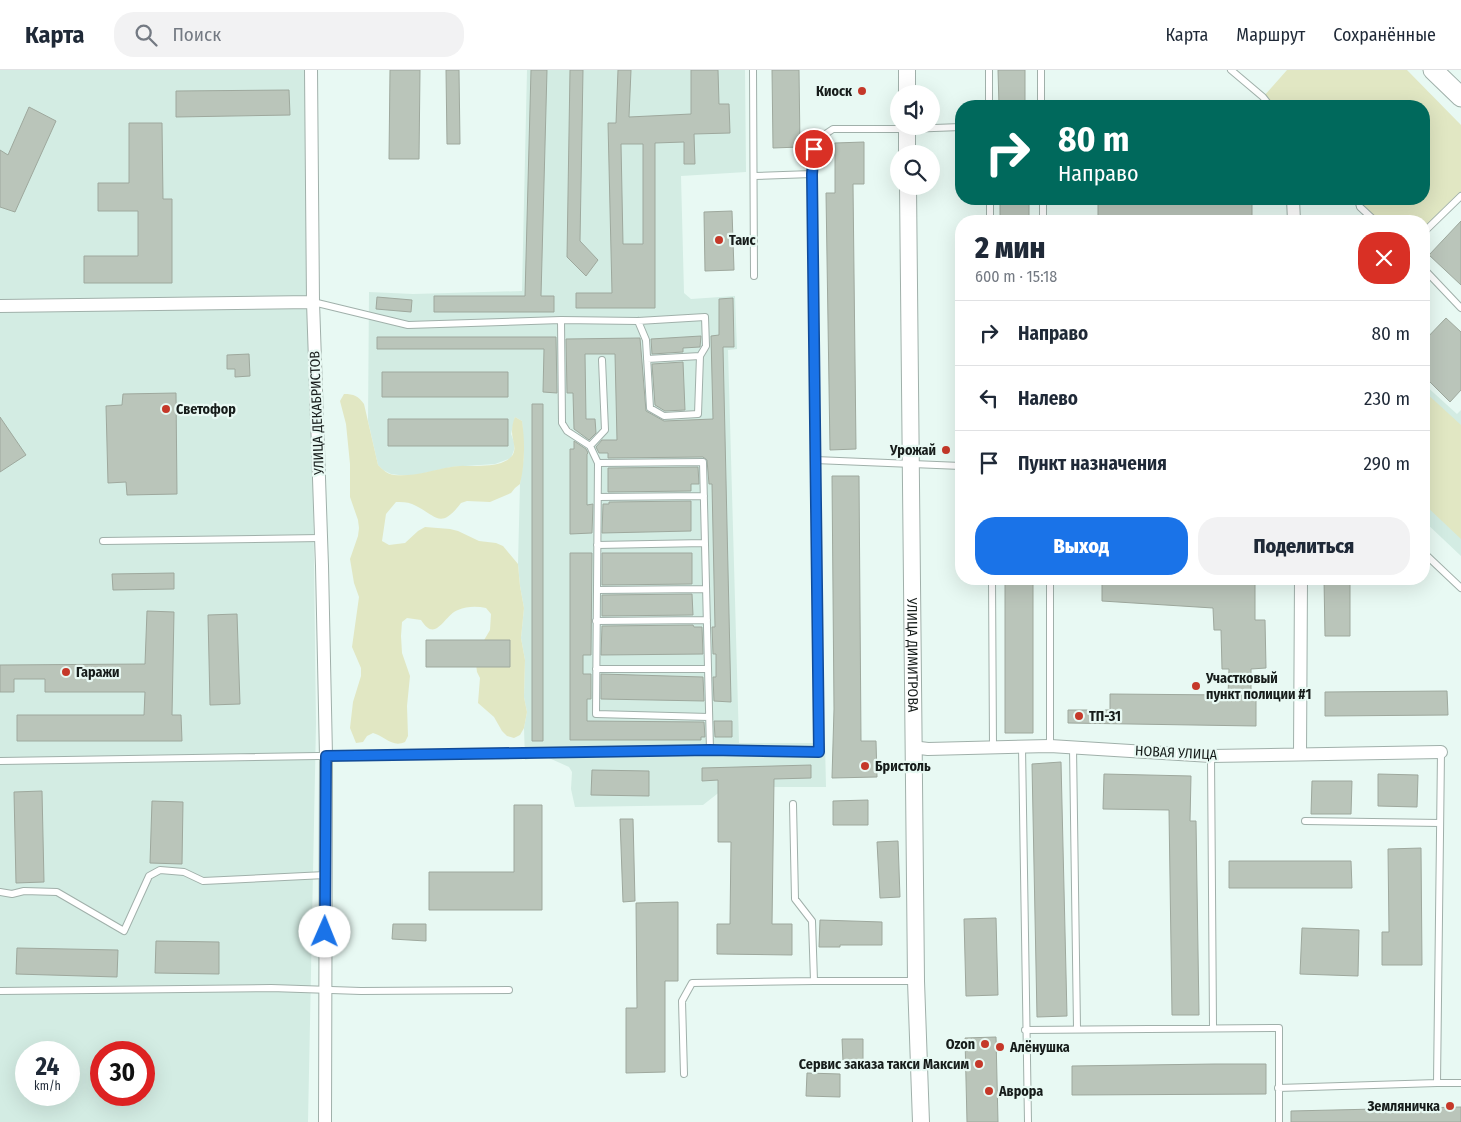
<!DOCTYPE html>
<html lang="ru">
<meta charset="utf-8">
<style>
:root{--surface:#fff;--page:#f2f2f3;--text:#1f2937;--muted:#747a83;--line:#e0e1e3;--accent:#1a73e8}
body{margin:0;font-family:"Fira Sans Condensed",sans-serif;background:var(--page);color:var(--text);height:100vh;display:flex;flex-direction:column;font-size:19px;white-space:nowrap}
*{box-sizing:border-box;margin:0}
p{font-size:16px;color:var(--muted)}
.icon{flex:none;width:28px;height:28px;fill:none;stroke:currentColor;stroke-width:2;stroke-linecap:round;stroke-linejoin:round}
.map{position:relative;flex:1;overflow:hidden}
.sheet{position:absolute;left:955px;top:145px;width:475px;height:370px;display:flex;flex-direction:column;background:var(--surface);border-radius:20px;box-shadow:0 5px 20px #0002}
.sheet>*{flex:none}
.banner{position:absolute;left:955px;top:30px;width:475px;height:105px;border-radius:20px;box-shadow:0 5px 20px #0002;background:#00695c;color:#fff;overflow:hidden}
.tools{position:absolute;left:890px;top:15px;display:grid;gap:10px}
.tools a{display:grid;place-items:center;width:50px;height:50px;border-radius:50%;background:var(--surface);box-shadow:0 5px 20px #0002;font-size:25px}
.speed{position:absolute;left:15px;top:971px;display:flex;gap:10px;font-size:25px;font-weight:700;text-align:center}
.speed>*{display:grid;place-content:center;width:65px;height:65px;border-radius:50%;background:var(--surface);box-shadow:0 5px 20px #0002;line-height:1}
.speed small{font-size:12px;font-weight:400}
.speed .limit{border:8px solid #d22;background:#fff;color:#111}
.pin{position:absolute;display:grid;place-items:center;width:42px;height:42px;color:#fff;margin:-21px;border:2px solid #fff;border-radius:50%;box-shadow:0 1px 5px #0007}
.me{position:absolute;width:55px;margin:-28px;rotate:1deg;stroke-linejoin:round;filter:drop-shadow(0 0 4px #0008)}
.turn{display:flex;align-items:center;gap:18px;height:105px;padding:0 20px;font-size:22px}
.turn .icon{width:65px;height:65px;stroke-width:2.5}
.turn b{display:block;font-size:35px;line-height:42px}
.round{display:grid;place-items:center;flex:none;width:52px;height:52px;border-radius:20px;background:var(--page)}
.head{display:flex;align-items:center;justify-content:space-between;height:85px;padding:0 20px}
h1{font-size:30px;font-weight:800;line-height:38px}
.primary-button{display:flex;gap:10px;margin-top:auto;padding:10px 20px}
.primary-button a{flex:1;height:58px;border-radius:20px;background:var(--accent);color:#fff;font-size:20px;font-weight:800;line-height:58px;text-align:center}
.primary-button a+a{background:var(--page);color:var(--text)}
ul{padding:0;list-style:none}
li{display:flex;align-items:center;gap:15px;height:65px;padding:0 20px;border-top:1px solid var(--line)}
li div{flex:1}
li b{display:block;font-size:19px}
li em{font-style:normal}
header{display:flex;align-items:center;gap:30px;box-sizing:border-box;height:70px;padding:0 25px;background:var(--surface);border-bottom:1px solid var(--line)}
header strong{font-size:24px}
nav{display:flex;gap:28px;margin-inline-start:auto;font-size:18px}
.search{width:350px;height:45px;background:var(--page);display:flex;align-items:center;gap:12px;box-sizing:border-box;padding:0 18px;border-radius:20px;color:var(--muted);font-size:19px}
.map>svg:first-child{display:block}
.built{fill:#d3ece3;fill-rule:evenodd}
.green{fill:#e1e7c3}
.building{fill:#bac5ba;stroke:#9ea89d;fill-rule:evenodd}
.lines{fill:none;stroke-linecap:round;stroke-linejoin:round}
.service-casing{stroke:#a0b0aa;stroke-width:8}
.minor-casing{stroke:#a0b0aa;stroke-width:14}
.tertiary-casing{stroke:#a0b0aa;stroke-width:18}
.secondary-casing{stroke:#a0b0aa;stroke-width:21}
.service{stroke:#fff;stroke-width:6}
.minor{stroke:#fff;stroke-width:12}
.tertiary{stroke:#fff;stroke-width:16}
.secondary{stroke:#fff;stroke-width:19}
.route-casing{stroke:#114b97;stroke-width:12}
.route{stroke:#1a73e8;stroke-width:9}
.poi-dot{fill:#c53829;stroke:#e8f9f3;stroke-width:2}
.labels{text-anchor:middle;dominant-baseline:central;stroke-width:4.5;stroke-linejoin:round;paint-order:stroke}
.poi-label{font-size:14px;font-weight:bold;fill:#161c1a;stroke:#e8f9f3;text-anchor:start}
.street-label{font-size:14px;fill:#161c1a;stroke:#e8f9f3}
</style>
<header>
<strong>Карта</strong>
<div class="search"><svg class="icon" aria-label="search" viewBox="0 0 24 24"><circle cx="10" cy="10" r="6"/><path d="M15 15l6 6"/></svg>Поиск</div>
<nav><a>Карта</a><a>Маршрут</a><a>Сохранённые</a></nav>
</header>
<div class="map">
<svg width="1461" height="1052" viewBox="0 0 1461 1052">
<rect width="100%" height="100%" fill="#e8f9f3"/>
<path class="built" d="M 0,0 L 308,0 L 316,654 L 308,1052 L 0,1052 ZM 26,982 L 69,982 L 69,1025 L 26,1025 ZM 101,982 L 144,982 L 144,1025 L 101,1025 Z
M 527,0 L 745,0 L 746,102 L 681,106 L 684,223 L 691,229 L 735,226 L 737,279 L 728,280 L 739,673 L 825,673 L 826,717 L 726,717 L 703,735 L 575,737 L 571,719 L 572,702 L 569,697 L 549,688 L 539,687 L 525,690 L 524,658 L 527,642 L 524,627 L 525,590 L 521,568 L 524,538 L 520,516 L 518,494 L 520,414 L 524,386 L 522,351 L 515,347 L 511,364 L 514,372 L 514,380 L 511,388 L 495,394 L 451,397 L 416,405 L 399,405 L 391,404 L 383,400 L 378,395 L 368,351 L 369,222 L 413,224 L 522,221 Z
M 1424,314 L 1457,344 L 1461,340 L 1461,486 L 1424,451 Z"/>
<path class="green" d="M 1287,0 L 1407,0 L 1461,55 L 1461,126 L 1424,162 L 1424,151 L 1375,151 L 1352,129 L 1424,129 L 1424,36 L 1271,36 L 1263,27 Z
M 1424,321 L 1461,355 L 1461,469 L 1424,434 Z
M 344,324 C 354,324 358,326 364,334 L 378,395 C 383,400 387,404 394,405 C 414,407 432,400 451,397 C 466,394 499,400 511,387 C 518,380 512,370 512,362 C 512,356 513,352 515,347 L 522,351 C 525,371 525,394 520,414 L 515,418 L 511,423 L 490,432 L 467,431 L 461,433 C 439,462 436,444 412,434 C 407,432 401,432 396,432 L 386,444 L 382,471 L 389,475 L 405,473 L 418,461 L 425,457 L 450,459 L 458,461 L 479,471 L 496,473 L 503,476 L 518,494 L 520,516 L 524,538 L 521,568 L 525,590 L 524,627 L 527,642 L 524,658 L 520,665 L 514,668 L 507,666 L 502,661 L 494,647 L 478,633 L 480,608 L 477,602 L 476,594 L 480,577 L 490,560 L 491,544 L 486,538 C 477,536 467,536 458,540 C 444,545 436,574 421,550 L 407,548 L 402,552 L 401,566 L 402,583 L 410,606 L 407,636 L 408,666 L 405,672 C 392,678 385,666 373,663 L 367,666 L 363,672 L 356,673 L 350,658 L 353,632 L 361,606 L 361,598 L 352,577 L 359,527 L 354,513 L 350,489 L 358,466 L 359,458 L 358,450 L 350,427 L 350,394 L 346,354 L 340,331 Z"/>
<path class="building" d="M 390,0 L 420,0 L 419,89 L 389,89 Z
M 446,0 L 459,0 L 460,74 L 447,74 Z
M 531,0 L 547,0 L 541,226 L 554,226 L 554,242 L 434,242 L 434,226 L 525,226 Z
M 570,0 L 583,0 L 580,171 L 598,190 L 586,206 L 567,187 Z
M 618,0 L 631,0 L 629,47 L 691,44 L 691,0 L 718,0 L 719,34 L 729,34 L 730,63 L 694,64 L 695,94 L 684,94 L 684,72 L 655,73 L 655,238 L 576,238 L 576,223 L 612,223 L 608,53 L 616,53 ZM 621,74 L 643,74 L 643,174 L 623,174 Z
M 772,0 L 799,0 L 800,77 L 773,78 Z
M 998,0 L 1025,0 L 1025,36 L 999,36 Z
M 289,20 L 290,45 L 176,47 L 176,21 Z
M 29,37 L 56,51 L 15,142 L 0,137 L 0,80 L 8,85 Z
M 129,53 L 162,53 L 163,129 L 172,129 L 172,213 L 84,213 L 84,186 L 138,186 L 138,141 L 98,141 L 98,113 L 129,113 Z
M 864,72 L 864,114 L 853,114 L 856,379 L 830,380 L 826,123 L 835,123 L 835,73 Z
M 1000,129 L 1029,129 L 1029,151 L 1000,151 Z
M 1252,131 L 1252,151 L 1098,151 L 1098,133 Z
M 732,141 L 734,200 L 705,201 L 704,142 Z
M 1461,151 L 1461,215 L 1429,185 Z
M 377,227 L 412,230 L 411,242 L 376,239 Z
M 733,228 L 734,277 L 723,277 L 731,632 L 714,631 L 713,607 L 716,607 L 716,584 L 713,584 L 712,557 L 715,557 L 712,414 L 709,414 L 707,390 L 703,387 L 608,388 L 608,383 L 599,383 L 596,377 L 602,370 L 617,370 L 615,284 L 585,284 L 586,349 L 595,349 L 596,363 L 589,370 L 574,359 L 573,323 L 567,323 L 566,269 L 640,268 L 646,341 L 664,351 L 713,349 L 711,266 L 719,265 L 719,229 Z
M 1446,248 L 1461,262 L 1461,320 L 1450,332 L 1424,306 L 1424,271 Z
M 701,266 L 700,277 L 683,278 L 683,282 L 652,284 L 651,269 Z
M 377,267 L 556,267 L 557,323 L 543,322 L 544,279 L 377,279 Z
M 249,284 L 250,306 L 235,307 L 235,299 L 227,299 L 227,285 Z
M 683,292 L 685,340 L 665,341 L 655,335 L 652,294 Z
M 382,302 L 508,302 L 508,327 L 382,327 Z
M 176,323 L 177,424 L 127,425 L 126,412 L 108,413 L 106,336 L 122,335 L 123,324 Z
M 532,334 L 543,334 L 543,671 L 532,671 Z
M 0,347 L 26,385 L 0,402 Z
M 388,349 L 508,349 L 508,376 L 388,376 Z
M 574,371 L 586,379 L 588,383 L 587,384 L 587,435 L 593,434 L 592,463 L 570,464 L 570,379 L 574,379 Z
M 698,397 L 699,414 L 691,414 L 691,421 L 608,422 L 608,398 Z
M 832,406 L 859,406 L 861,671 L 876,671 L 877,707 L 832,708 L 834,639 Z
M 691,431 L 691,461 L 602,463 L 603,434 L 609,434 L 609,432 Z
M 570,483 L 592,483 L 591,585 L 583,585 L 583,604 L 591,604 L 591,629 L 587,629 L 587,651 L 704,652 L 705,667 L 701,667 L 701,670 L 570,670 Z
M 602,483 L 692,483 L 692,514 L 602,515 Z
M 174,503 L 174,519 L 113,520 L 112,504 Z
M 1005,509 L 1033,509 L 1033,663 L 1005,663 Z
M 1102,509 L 1255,509 L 1255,550 L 1265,550 L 1266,598 L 1251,599 L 1251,625 L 1256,625 L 1256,656 L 1068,653 L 1068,640 L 1110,640 L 1110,624 L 1228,625 L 1229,599 L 1222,599 L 1221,560 L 1214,560 L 1213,538 L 1102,531 Z
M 1324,509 L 1350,509 L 1350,566 L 1325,566 Z
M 692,524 L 693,545 L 602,546 L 602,525 Z
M 147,541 L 174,542 L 172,645 L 181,645 L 182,671 L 17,671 L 17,645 L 144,645 L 145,622 L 45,622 L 45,609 L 14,609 L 14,622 L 0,622 L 0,595 L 145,594 Z
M 237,544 L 240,634 L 210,635 L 208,545 Z
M 693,555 L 694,557 L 702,557 L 703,584 L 601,585 L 602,556 Z
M 426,570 L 510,570 L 510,597 L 426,597 Z
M 601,604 L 703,607 L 704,631 L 601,629 Z
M 1447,621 L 1448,645 L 1325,646 L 1325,622 Z
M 714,651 L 732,651 L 732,667 L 715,667 Z
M 1061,692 L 1067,946 L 1037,947 L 1032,694 Z
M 811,695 L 811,708 L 774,709 L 772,854 L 792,854 L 792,885 L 717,884 L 717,854 L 730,854 L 731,772 L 718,772 L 718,710 L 702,711 L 702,698 Z
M 592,700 L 649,701 L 649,726 L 591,725 Z
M 1104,704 L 1191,706 L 1190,751 L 1196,751 L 1199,945 L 1172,945 L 1169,740 L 1103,739 Z
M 1378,704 L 1418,705 L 1417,737 L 1378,736 Z
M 1312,711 L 1352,711 L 1351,744 L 1311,744 Z
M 42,721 L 44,812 L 16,813 L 14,722 Z
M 868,730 L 868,755 L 833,755 L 833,731 Z
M 152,731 L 183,732 L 182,794 L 150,793 Z
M 514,735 L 542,735 L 542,840 L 429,840 L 429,802 L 514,802 Z
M 620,749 L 633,749 L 635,831 L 623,832 Z
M 898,771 L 900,827 L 880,828 L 877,772 Z
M 1421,778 L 1422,895 L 1382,895 L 1382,862 L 1389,862 L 1388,779 Z
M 1229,791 L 1351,791 L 1352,818 L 1229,818 Z
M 678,832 L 678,911 L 665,911 L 665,1002 L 626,1003 L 626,938 L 637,938 L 636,833 Z
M 996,848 L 998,925 L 966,926 L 964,849 Z
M 820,850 L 882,852 L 882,875 L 840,875 L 840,877 L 819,877 Z
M 393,854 L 426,854 L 426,871 L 392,869 Z
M 1302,858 L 1359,860 L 1358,906 L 1300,904 Z
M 156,871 L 219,872 L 219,904 L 155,903 Z
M 17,878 L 118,880 L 117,907 L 16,904 Z
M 996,967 L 998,1052 L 967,1052 L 965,968 Z
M 842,969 L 863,969 L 863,991 L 843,992 Z
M 1215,994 L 1266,994 L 1266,1024 L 1072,1025 L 1072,996 Z
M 807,1003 L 840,1004 L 840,1027 L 806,1026 Z
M 1461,1037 L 1461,1052 L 1291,1052 L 1291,1041 Z"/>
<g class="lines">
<g class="service-casing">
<path id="service" d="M 753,0 L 754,206
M 989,0 L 989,36
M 1041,0 L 1041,36
M 1231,0 L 1263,27 L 1270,36
M 754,106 L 812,104
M 990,129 L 990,151
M 1043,129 L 1043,151
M 1358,129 L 1360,137 L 1375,151
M 1424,162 L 1461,126
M 1424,199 L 1461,238
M 313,232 L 408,255 L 561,250 L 638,251 L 705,247 L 706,276 L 700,286 L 698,344 L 664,346 L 650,338 L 646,270 L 638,251
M 561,250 L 562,353 L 567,361 L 590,376 L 598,393 L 596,644 L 709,647
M 647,289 L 700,286
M 590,376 L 605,360 L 602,290
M 815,390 L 961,396
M 598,393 L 703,392 L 710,680
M 598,427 L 704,426
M 103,471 L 321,468
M 597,475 L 705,473
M 1424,483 L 1461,518
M 992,509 L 993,677
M 597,520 L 706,519
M 596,551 L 707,550
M 596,599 L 708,599
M 1050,676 L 1050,509
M 1022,677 L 1028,1052
M 1073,677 L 1077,958
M 1211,686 L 1213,957
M 0,691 L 710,680 L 819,682 L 812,104 L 814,79 L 818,69 L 833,59 L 907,59 L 961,57
M 793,734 L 795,829 L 812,851 L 814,911
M 1305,751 L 1440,753
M 0,822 L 12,824 L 24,821 L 57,822 L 124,861 L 149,806 L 160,800 L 184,802 L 203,811 L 325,805
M 0,921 L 271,918 L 361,921 L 509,920
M 1025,960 L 1279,958 L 1279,1052
M 684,1004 L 682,931 L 692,913 L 814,911 L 914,911
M 1437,1013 L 1461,1013
M 1278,1018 L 1437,1013 L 1441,682"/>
</g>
<g class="minor-casing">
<path id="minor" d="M 311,0 L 313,232 L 322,496 L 326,686 L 325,1052
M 1293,129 L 1294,151
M 0,236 L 313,232
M 912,677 L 928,679 L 1050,676 L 1211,686 L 1441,682
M 1300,684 L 1301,509"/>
</g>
<g class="tertiary-casing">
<g id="tertiary">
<path d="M 907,24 L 907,0"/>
<path d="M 907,56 L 907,84"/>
<path id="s1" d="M 908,116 L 916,911 L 921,1052"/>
</g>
</g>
<g class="secondary-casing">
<path id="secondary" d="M 1433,0 L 1461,27"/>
</g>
<use href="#service" class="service"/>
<use href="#minor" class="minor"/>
<use href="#tertiary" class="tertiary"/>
<use href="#secondary" class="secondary"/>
</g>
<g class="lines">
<g class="route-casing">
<path id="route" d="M 325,862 L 326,686 L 710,680 L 819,682 L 812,104 L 814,79"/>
</g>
<use href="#route" class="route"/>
</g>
<g class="poi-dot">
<circle cx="862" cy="21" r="5"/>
<circle cx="719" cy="170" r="5"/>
<circle cx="166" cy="339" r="5"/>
<circle cx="946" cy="380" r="5"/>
<circle cx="66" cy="602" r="5"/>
<circle cx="1196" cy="616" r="5"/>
<circle cx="1079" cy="646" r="5"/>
<circle cx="865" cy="696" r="5"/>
<circle cx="985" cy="974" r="5"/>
<circle cx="1000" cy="977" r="5"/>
<circle cx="979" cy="994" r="5"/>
<circle cx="989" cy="1021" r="5"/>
<circle cx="1450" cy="1036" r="5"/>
</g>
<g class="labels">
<g class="poi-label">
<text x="852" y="21" text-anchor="end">Киоск</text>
<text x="729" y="170">Таис</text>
<text x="176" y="339">Светофор</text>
<text x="936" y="380" text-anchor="end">Урожай</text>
<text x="76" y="602">Гаражи</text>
<text x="1206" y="608">Участковый<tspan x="1206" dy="16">пункт полиции #1</tspan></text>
<text x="1089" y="646">ТП-31</text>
<text x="875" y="696">Бристоль</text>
<text x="975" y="974" text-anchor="end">Ozon</text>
<text x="1010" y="977">Алёнушка</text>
<text x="969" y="994" text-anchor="end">Сервис заказа такси Максим</text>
<text x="999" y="1021">Аврора</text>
<text x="1440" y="1036" text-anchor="end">Земляничка</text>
</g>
<g class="street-label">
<text transform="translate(317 343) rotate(-92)">УЛИЦА ДЕКАБРИСТОВ</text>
<text stroke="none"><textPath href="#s1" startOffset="469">УЛИЦА ДИМИТРОВА</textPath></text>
<text transform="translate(1176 683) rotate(3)">НОВАЯ УЛИЦА</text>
</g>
</g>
</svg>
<div class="tools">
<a><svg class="icon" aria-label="sound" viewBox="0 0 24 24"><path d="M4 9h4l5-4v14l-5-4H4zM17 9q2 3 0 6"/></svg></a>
<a><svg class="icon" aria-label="search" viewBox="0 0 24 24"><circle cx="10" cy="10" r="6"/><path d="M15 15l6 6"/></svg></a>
</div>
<div class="speed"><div>24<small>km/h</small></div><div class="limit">30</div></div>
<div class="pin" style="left:814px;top:79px;background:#d93025"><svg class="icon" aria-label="arrive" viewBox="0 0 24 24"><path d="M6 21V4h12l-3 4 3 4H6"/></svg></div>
<svg class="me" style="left:325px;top:862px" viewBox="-20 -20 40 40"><circle r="19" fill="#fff"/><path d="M0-13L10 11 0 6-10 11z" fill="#1a73e8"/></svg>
<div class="banner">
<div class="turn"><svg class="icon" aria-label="right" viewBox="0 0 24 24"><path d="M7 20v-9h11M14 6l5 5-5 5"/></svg><div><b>80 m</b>Направо</div></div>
</div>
<section class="sheet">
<div class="head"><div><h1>2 мин</h1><p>600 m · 15:18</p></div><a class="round" style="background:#d93025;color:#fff"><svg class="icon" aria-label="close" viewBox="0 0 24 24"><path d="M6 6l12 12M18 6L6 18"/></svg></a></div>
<ul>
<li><svg class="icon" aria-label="right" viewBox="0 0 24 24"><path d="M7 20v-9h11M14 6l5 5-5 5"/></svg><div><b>Направо</b></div><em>80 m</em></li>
<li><svg class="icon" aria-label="left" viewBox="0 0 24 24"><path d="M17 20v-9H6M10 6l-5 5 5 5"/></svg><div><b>Налево</b></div><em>230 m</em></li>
<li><svg class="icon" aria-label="arrive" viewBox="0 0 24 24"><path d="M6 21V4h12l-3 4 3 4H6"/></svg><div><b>Пункт назначения</b></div><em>290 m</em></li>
</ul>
<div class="primary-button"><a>Выход</a><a>Поделиться</a></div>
</section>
</div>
